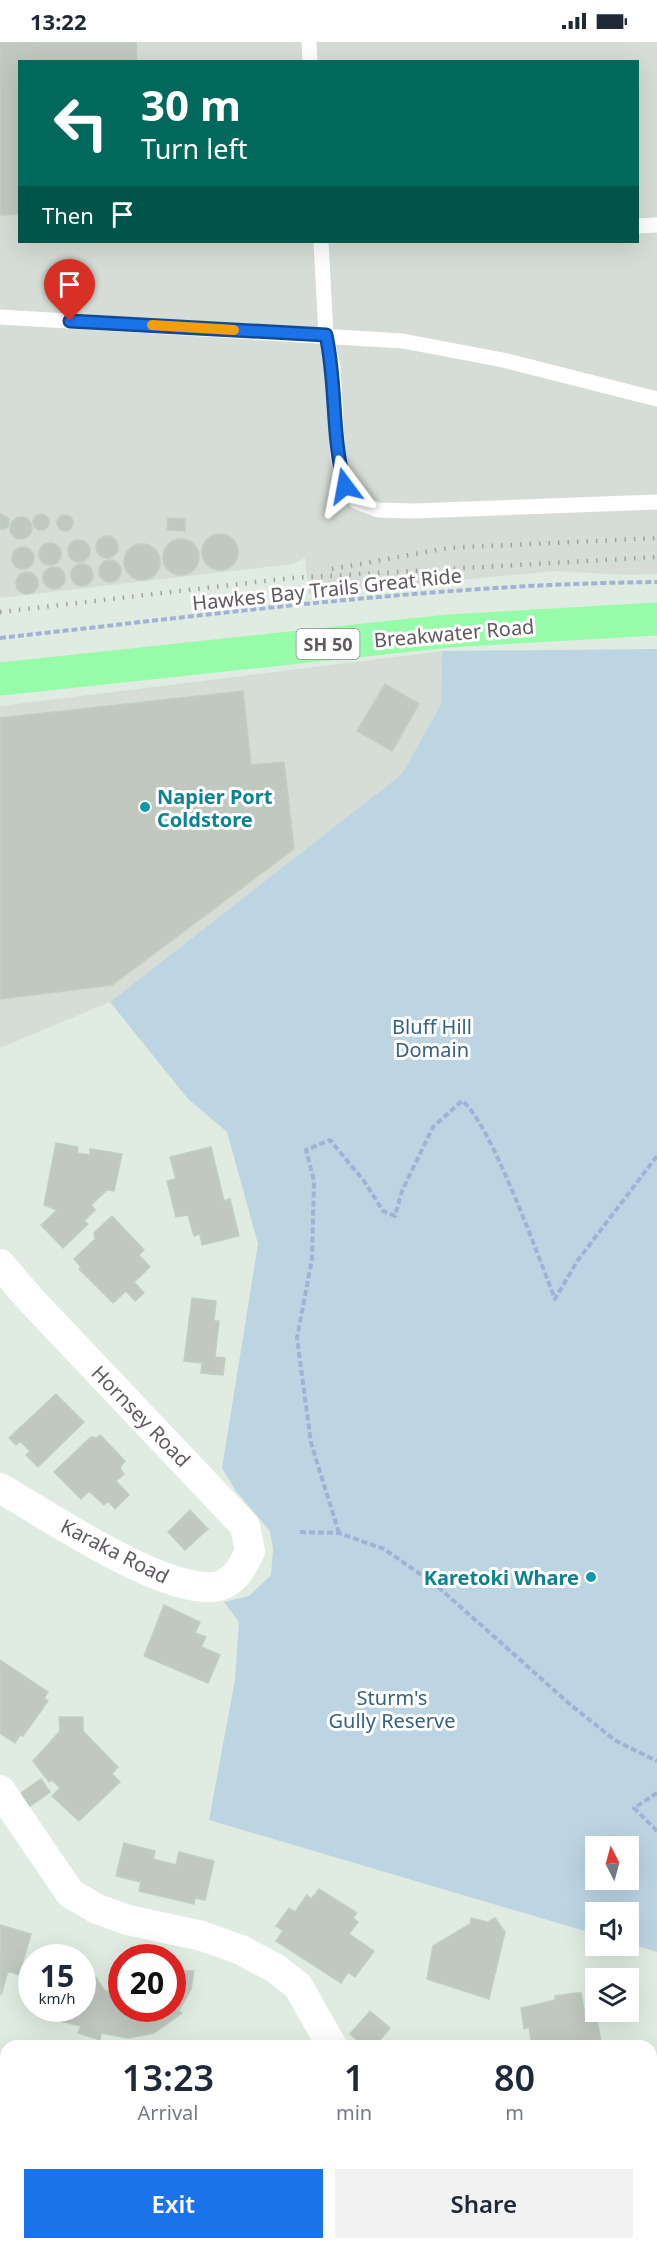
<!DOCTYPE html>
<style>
:root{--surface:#fff;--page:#f2f2f3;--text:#1f2937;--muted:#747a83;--accent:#1a73e8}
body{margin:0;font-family:"Noto Sans",sans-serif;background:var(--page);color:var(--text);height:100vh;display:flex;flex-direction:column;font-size:22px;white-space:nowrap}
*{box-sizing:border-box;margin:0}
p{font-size:20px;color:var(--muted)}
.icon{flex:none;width:33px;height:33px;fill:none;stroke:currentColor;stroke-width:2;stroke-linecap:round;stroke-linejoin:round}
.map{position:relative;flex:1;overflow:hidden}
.sheet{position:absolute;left:0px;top:1998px;width:657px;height:210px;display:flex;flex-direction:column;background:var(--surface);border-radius:18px 18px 0 0;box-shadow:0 6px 24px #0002}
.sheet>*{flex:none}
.guide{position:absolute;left:18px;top:18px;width:621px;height:183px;border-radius:0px;box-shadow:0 6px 24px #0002;background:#00695c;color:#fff;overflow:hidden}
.needle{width:39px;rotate:354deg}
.tools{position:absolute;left:585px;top:1794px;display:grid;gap:12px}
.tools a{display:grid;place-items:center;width:54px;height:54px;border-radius:0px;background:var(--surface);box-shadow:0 6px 24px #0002;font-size:30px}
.speed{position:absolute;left:18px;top:1902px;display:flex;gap:12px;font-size:30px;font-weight:700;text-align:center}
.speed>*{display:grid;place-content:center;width:78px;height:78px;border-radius:50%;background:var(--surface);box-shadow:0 6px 24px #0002;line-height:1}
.speed small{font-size:15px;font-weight:400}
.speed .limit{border:9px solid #d22;background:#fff;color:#111}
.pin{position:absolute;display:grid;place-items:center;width:51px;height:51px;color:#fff;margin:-62px -26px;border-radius:50% 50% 50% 0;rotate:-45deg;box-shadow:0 0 6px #0007}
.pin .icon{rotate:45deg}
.me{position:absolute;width:66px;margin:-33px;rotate:347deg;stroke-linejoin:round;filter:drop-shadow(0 0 4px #0008)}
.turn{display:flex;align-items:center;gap:21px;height:126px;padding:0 24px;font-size:27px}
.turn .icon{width:78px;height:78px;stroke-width:2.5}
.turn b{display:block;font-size:42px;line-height:51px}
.then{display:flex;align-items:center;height:57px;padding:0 24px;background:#0003;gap:12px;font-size:22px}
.eta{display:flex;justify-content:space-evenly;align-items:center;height:102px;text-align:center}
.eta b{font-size:36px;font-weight:600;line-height:42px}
.button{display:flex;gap:12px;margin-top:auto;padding:12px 24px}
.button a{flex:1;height:69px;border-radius:0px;background:var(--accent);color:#fff;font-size:24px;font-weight:600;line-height:69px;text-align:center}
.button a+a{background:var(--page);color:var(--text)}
.status{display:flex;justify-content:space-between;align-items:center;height:42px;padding:0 30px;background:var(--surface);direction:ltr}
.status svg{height:16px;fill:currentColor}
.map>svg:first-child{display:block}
.industrial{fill:#d5ddd6;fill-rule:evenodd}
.green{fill:#bdd4e3;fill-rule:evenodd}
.building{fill:#c0c8c0;stroke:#bfd0c0;stroke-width:1.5}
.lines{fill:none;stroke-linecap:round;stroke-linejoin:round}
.path{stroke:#a0b2d5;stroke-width:4;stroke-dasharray:6 3;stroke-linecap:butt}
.service{stroke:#fff;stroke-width:15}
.minor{stroke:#fff;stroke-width:30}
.trunk{stroke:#96fca9;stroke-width:33}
.rail{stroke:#a3a0a3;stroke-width:4.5;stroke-dasharray:1.5 8;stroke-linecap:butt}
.route-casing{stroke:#114b97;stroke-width:15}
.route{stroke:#1a73e8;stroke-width:10}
.slow{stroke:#f59e0b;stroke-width:10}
.culture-dot{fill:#0f9aa8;stroke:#fff;stroke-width:2}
.labels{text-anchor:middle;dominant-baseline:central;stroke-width:6;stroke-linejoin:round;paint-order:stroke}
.shield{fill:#fff;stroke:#908b90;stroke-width:1.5}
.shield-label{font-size:18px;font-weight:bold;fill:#615961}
.street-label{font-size:20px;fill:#615961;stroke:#fff}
.culture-label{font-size:20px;font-weight:bold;fill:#0d838f;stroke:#fff;text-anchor:start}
.park-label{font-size:20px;fill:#366183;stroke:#fff}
</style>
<div class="status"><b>13:22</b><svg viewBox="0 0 49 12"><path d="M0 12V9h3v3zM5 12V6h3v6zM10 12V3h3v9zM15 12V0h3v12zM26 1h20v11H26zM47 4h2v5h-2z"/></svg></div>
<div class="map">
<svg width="657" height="2208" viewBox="0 0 657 2208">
<rect width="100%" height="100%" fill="#e0ece2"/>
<path class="industrial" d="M 0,0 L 657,0 L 657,532 L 628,533 L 555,529 L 309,552 L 305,516 L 293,522 L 0,556 ZM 20,20 L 638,20 L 638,200 L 20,200 Z
M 442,609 L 441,662 L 402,732 L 110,960 L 0,1006 L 0,664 Z"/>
<path class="green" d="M 657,607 L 657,1910 L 629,1901 L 628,1870 L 596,1870 L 595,1892 L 209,1778 L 235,1638 L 239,1580 L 224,1560 L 249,1554 L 271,1533 L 273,1507 L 270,1489 L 236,1449 L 222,1426 L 258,1202 L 227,1090 L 188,1057 L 110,960 L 402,732 L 441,662 L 442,609 ZM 628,1804 L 628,1838 L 596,1838 L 596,1804 Z"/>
<path class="building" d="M 0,0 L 136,0 L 137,20 L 20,20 L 20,172 L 0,173 Z
M 0,472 L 9,477 L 8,485 L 3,487 L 0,487 Z
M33 480a8 8 0 1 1 16 0a8 8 0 1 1-16 0Z
M57 481a8 8 0 1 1 16 0a8 8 0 1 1-16 0Z
M10 486a11 11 0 1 1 22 0a11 11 0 1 1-22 0Z
M 168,476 L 185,477 L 185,489 L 167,488 Z
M202 510a18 18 0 1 1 36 0a18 18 0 1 1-36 0Z
M96 505a11 11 0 1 1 22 0a11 11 0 1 1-22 0Z
M163 515a18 18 0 1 1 36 0a18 18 0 1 1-36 0Z
M68 509a11 11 0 1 1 22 0a11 11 0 1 1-22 0Z
M39 512a11 11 0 1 1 22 0a11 11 0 1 1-22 0Z
M124 520a18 18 0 1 1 36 0a18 18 0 1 1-36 0Z
M12 516a11 11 0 1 1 22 0a11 11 0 1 1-22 0Z
M99 529a11 11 0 1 1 22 0a11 11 0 1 1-22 0Z
M71 533a11 11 0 1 1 22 0a11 11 0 1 1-22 0Z
M43 536a11 11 0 1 1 22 0a11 11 0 1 1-22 0Z
M16 541a11 11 0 1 1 22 0a11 11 0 1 1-22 0Z
M 385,642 L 419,662 L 392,709 L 357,689 Z
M 243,649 L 251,723 L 284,720 L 294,807 L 112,943 L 0,957 L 0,676 Z
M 56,1101 L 78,1105 L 77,1111 L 90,1113 L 90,1107 L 122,1112 L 114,1149 L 107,1148 L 91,1163 L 95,1168 L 84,1179 L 88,1182 L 63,1206 L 41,1183 L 57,1168 L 44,1163 Z
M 211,1105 L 224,1159 L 230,1157 L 239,1194 L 202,1203 L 200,1192 L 194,1194 L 188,1173 L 176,1175 L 167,1139 L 176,1137 L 170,1115 Z
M 112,1174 L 144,1208 L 139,1213 L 150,1225 L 134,1240 L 144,1251 L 135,1259 L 126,1249 L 113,1261 L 79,1227 L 81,1225 L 74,1217 L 95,1197 L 94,1191 Z
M 192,1256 L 216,1259 L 214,1279 L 219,1279 L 215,1315 L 225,1316 L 223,1333 L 201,1331 L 202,1321 L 184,1319 Z
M 56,1352 L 84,1380 L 38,1425 L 26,1413 L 30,1409 L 20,1399 L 16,1403 L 9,1396 Z
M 100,1393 L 125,1419 L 120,1426 L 124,1432 L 116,1439 L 129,1453 L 115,1467 L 108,1459 L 104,1463 L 89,1449 L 81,1457 L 54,1430 L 91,1395 L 97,1396 Z
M 190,1468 L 208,1487 L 185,1508 L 168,1490 Z
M 164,1563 L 200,1580 L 195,1591 L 206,1595 L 201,1605 L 220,1613 L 208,1641 L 144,1614 Z
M 0,1618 L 48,1650 L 44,1656 L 48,1659 L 23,1694 L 20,1693 L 15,1701 L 0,1691 Z
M 59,1675 L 83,1675 L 83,1689 L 118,1725 L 112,1732 L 120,1740 L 79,1779 L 52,1754 L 60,1746 L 52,1738 L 49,1740 L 33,1719 L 60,1689 Z
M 41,1737 L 50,1750 L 29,1765 L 21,1751 Z
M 124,1801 L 155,1809 L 153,1817 L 176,1823 L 179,1810 L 214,1819 L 205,1858 L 195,1856 L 194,1862 L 139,1849 L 141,1840 L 116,1834 Z
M 319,1847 L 357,1871 L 353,1876 L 358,1880 L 349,1892 L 374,1909 L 355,1935 L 348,1930 L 341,1941 L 276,1899 L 283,1889 L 276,1884 L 289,1866 L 295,1870 L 307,1853 L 311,1857 Z
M 471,1876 L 488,1880 L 495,1876 L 505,1890 L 489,1957 L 427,1937 L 433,1904 L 470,1882 Z
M 0,1883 L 31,1892 L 19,1933 L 8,1929 L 1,1953 Z
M 172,1928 L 194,1929 L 191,1947 L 179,1969 L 182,1971 L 154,1991 L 128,1996 L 101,1991 L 100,1998 L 78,1991 L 81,1984 L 43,1975 L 45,1966 L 82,1966 L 82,1939 L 95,1934 L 104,1948 L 122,1956 L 122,1966 L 172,1966 Z
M 576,1951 L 581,1951 L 586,1979 L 597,1978 L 601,2000 L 577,2004 L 532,2004 L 529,1985 L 524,1987 L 521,1966 L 555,1958 L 555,1954 Z
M 370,1969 L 390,1986 L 375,2004 L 364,2004 L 350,1992 Z
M 0,2162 L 6,2164 L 6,2202 L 51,2202 L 64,2205 L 63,2208 L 0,2208 Z
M 657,2164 L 657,2208 L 582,2208 L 584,2202 L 651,2202 L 651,2179 Z
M 231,2202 L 264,2202 L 260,2208 L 229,2208 Z
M 278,2202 L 308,2202 L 306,2208 L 290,2208 Z
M 540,2202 L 580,2202 L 578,2208 L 550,2208 L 550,2206 Z"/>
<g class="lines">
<path class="path" d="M 0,596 C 218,572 437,542 657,540
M 300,1490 L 339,1491 L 384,1507 L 436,1543 L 572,1664 L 616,1699 L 657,1719
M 339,1491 L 311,1401 L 297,1296 L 312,1217 L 314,1139 L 306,1108 L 330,1098 L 364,1139 L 383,1169 L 395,1174 L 402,1149 L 433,1085 L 462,1059 C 489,1077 540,1219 555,1257 L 578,1218 L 657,1114
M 657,1751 L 634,1766 L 657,1789"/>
<path class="service" d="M 309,0 L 310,20
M 638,184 L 657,183
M 321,200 L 326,293 L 333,325 L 338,418 L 345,444 L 357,460 L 378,468 L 413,469 L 657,460
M 0,275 L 403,299 L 503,318 L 657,357"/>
<path class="minor" d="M 0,1222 L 30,1257 L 245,1484 L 250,1509 C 244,1521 238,1535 226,1541 C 182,1566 43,1470 0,1446
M 0,1748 L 70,1851 L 97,1867 L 128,1878 L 202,1894 L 241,1908 L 275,1926 L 298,1944 L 332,2004
M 651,2036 L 657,2036"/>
<path class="trunk" d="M 0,637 L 449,589 L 657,577"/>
<path class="rail" d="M 332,527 L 448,506 L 657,496
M 0,570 L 291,536 L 657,515"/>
</g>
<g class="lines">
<g class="route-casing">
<path id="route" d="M 70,279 L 326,293 C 337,343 331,395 345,444"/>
</g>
<use href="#route" class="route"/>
<path class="slow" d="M 152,283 L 234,288"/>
</g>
<g class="culture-dot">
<circle cx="145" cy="765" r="6"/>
<circle cx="591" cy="1535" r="6"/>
</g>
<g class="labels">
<rect class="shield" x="296.5" y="587" width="63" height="30" rx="4.5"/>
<g class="shield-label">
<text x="328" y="602">SH 50</text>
</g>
<g class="street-label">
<text transform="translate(327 547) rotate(-6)">Hawkes Bay Trails Great Ride</text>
<text transform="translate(454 591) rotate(-5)">Breakwater Road</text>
<text transform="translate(141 1374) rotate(46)">Hornsey Road</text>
<text transform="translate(115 1509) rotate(27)">Karaka Road</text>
</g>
<g class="culture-label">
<text x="157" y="754">Napier Port<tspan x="157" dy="23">Coldstore</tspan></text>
<text x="579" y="1535" text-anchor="end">Karetoki Whare</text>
</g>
<g class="park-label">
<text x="432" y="984">Bluff Hill<tspan x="432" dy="23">Domain</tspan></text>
<text x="392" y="1655">Sturm's<tspan x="392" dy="23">Gully Reserve</tspan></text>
</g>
</g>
</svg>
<div class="tools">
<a><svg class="needle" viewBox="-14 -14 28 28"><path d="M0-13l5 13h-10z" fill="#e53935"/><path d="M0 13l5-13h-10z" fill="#747a83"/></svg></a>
<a><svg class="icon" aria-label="sound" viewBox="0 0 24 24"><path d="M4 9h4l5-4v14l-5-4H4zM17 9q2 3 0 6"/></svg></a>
<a><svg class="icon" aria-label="layers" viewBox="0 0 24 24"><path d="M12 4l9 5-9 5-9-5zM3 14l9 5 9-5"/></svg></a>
</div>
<div class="speed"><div>15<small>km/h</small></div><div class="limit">20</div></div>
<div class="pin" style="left:70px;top:279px;background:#d93025"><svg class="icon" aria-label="arrive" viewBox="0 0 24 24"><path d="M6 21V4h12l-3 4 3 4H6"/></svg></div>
<svg class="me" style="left:345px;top:444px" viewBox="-20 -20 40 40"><path d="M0-17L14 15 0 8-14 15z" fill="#1a73e8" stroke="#fff" stroke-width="4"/></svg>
<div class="guide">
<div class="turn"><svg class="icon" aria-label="left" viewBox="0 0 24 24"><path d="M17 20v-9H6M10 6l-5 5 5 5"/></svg><div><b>30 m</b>Turn left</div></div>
<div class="then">Then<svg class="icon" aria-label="arrive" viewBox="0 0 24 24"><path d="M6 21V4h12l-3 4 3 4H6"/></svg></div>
</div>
<section class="sheet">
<div class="eta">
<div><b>13:23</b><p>Arrival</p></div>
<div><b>1</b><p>min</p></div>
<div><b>80</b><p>m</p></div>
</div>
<div class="button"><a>Exit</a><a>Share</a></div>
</section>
</div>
